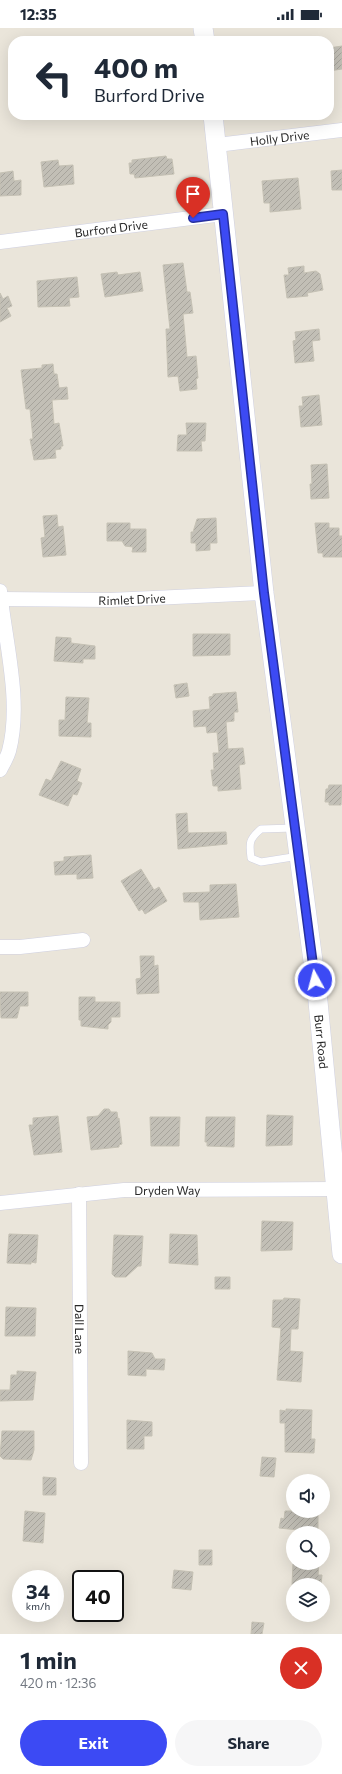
<!DOCTYPE html>
<meta charset="utf-8">
<style>
:root{--surface:#fff;--page:#f6f6f7;--text:#1f2937;--muted:#747a83;--accent:#3c4af4}
body{margin:0;font-family:Commissioner,sans-serif;background:var(--page);color:var(--text);height:100vh;display:flex;flex-direction:column;font-size:15px;white-space:nowrap}
*{box-sizing:border-box;margin:0}
p{font-size:13px;color:var(--muted)}
.icon{flex:none;width:22px;height:22px;fill:none;stroke:currentColor;stroke-width:2;stroke-linecap:round;stroke-linejoin:round}
.map{position:relative;height:1606px;overflow:hidden}
.side{display:flex;flex-direction:column;background:var(--surface);flex:1}
.side>*{flex:none}
.banner{position:absolute;left:8px;top:8px;width:326px;height:84px;border-radius:16px;box-shadow:0 4px 16px #0002;background:#fff;color:var(--text);overflow:hidden}
.controls{position:absolute;left:286px;top:1446px;display:grid;gap:8px}
.controls a{display:grid;place-items:center;width:44px;height:44px;border-radius:50%;background:var(--surface);box-shadow:0 4px 16px #0002;font-size:20px}
.speed{position:absolute;left:12px;top:1542px;display:flex;gap:8px;font-size:20px;font-weight:700;text-align:center}
.speed>*{display:grid;place-content:center;width:52px;height:52px;border-radius:50%;background:var(--surface);box-shadow:0 4px 16px #0002;line-height:1}
.speed small{font-size:10px;font-weight:400}
.speed .limit{border:2px solid #111;border-radius:6px;background:#fff;color:#111}
.pin{position:absolute;display:grid;place-items:center;width:34px;height:34px;color:#fff;margin:-41px -17px;border-radius:50% 50% 50% 0;rotate:-45deg;box-shadow:0 0 4px #0007}
.pin .icon{rotate:45deg}
.me{position:absolute;width:44px;margin:-22px;rotate:353deg;stroke-linejoin:round;filter:drop-shadow(0 0 3px #0008)}
.turn{display:flex;align-items:center;gap:14px;height:84px;padding:0 20px;font-size:18px}
.turn .icon{width:52px;height:52px;stroke-width:2.5}
.turn b{display:block;font-size:28px;line-height:34px}
.round{display:grid;place-items:center;flex:none;width:42px;height:42px;border-radius:21px;background:var(--page)}
.headline{display:flex;align-items:center;justify-content:space-between;height:68px;padding:0 20px}
h1{font-size:24px;font-weight:700;line-height:30px}
.action{display:flex;gap:8px;margin-top:auto;padding:8px 20px}
.action a{flex:1;height:46px;border-radius:24px;background:var(--accent);color:#fff;font-size:16px;font-weight:700;line-height:46px;text-align:center}
.action a+a{background:var(--page);color:var(--text)}
.status{display:flex;justify-content:space-between;align-items:center;height:28px;padding:0 20px;background:var(--surface);direction:ltr}
.status svg{height:11px;fill:currentColor}
.map>svg:first-child{display:block}
.building{fill:url(#building-hatch);stroke:#c5c1b4}
.lines{fill:none;stroke-linecap:round;stroke-linejoin:round}
.lane-casing{stroke:#cfd0e1;stroke-width:8}
.street-casing{stroke:#cfd0e1;stroke-width:15}
.secondary-casing{stroke:#cfd0e1;stroke-width:20}
.lane{stroke:#fff;stroke-width:7}
.street{stroke:#fff;stroke-width:14}
.secondary{stroke:#fff;stroke-width:19}
.route-casing{stroke:#27309f;stroke-width:10}
.route{stroke:#3c4af4;stroke-width:7}
.labels{text-anchor:middle;dominant-baseline:central;stroke-width:3;stroke-linejoin:round;paint-order:stroke}
.street-label{font-size:12px;fill:#282828;stroke:#fff}
</style>
<div class="status"><b>12:35</b><svg viewBox="0 0 49 12"><path d="M0 12V9h3v3zM5 12V6h3v6zM10 12V3h3v9zM15 12V0h3v12zM26 1h20v11H26zM47 4h2v5h-2z"/></svg></div>
<div class="map">
<svg width="342" height="1606" viewBox="0 0 342 1606">
<defs>
<pattern id="building-hatch" width="6" height="6" patternUnits="userSpaceOnUse"><rect width="6" height="6" fill="#c2bfb6"/><path d="M-1 1l2-2M0 6l6-6M5 7l2-2" fill="none" stroke="#a7a49c"/></pattern>
</defs>
<rect width="100%" height="100%" fill="#eae5da"/>
<path class="building" d="M 342,18 L 342,41 L 329,43 L 329,20 Z
M 166,128 L 167,131 L 172,131 L 174,146 L 135,150 L 134,146 L 130,146 L 129,135 L 132,135 L 132,132 Z
M 58,132 L 59,138 L 73,137 L 74,156 L 44,159 L 41,134 Z
M 342,142 L 342,162 L 332,162 L 331,143 Z
M 13,143 L 14,153 L 21,152 L 21,167 L 0,168 L 0,145 Z
M 298,150 L 301,181 L 270,184 L 270,175 L 264,175 L 262,153 Z
M 183,235 L 187,264 L 190,264 L 193,285 L 183,286 L 187,329 L 196,328 L 198,350 L 196,351 L 197,361 L 180,363 L 178,348 L 168,349 L 166,301 L 170,301 L 163,237 Z
M 304,238 L 304,245 L 316,243 L 320,246 L 323,262 L 307,265 L 308,268 L 287,270 L 284,247 L 289,247 L 288,240 Z
M 117,244 L 118,247 L 140,244 L 143,263 L 105,269 L 101,246 Z
M 77,249 L 79,269 L 69,270 L 70,278 L 38,279 L 37,253 Z
M 0,265 L 3,271 L 8,268 L 12,278 L 7,280 L 11,288 L 0,294 Z
M 319,301 L 320,312 L 312,313 L 314,333 L 295,335 L 293,313 L 296,312 L 295,304 Z
M 53,336 L 54,346 L 57,346 L 59,360 L 67,359 L 68,371 L 52,372 L 54,396 L 59,395 L 63,418 L 61,418 L 61,421 L 55,422 L 56,430 L 34,432 L 30,411 L 33,411 L 30,381 L 26,381 L 21,342 L 42,340 L 42,337 Z
M 319,367 L 322,397 L 301,399 L 299,378 L 303,378 L 302,369 Z
M 186,395 L 206,395 L 205,413 L 201,413 L 202,423 L 177,423 L 178,407 L 187,407 Z
M 327,436 L 329,470 L 311,471 L 310,456 L 312,456 L 311,437 Z
M 57,487 L 58,499 L 63,498 L 66,527 L 43,529 L 41,510 L 45,509 L 43,488 Z
M 216,490 L 217,515 L 210,515 L 210,522 L 196,523 L 196,515 L 191,515 L 191,504 L 193,504 L 197,491 Z
M 107,495 L 130,495 L 130,501 L 146,501 L 146,524 L 132,524 L 133,519 L 125,518 L 122,513 L 107,513 Z
M 315,495 L 329,495 L 329,500 L 339,500 L 339,508 L 342,508 L 342,529 L 323,529 L 323,525 L 318,525 Z
M 193,606 L 230,606 L 230,627 L 193,628 Z
M 56,609 L 71,610 L 71,615 L 95,618 L 95,631 L 83,631 L 83,635 L 54,633 Z
M 187,655 L 189,668 L 176,670 L 174,657 Z
M 236,664 L 238,684 L 234,684 L 234,693 L 226,694 L 228,721 L 243,720 L 245,736 L 239,737 L 241,761 L 218,763 L 218,758 L 213,758 L 211,742 L 214,742 L 213,725 L 219,725 L 217,704 L 207,705 L 206,698 L 194,699 L 193,683 L 210,681 L 209,669 L 213,668 L 213,666 Z
M 66,669 L 89,670 L 87,695 L 91,695 L 91,709 L 59,708 L 59,692 L 65,692 Z
M 61,733 L 81,741 L 77,753 L 82,755 L 77,767 L 73,766 L 68,778 L 39,767 L 46,751 L 51,753 Z
M 329,757 L 342,757 L 341,777 L 329,777 L 329,774 L 325,774 L 326,761 L 328,761 Z
M 187,785 L 188,805 L 226,804 L 227,816 L 178,821 L 176,786 Z
M 91,827 L 93,850 L 77,851 L 77,846 L 55,847 L 54,834 L 64,833 L 64,829 Z
M 141,841 L 154,862 L 159,859 L 167,873 L 145,886 L 142,881 L 139,883 L 121,853 Z
M 236,856 L 239,889 L 200,892 L 199,874 L 184,874 L 183,865 L 210,864 L 210,857 Z
M 140,928 L 154,928 L 154,938 L 158,937 L 159,965 L 137,966 L 136,951 L 141,950 Z
M 0,964 L 28,964 L 28,978 L 20,978 L 17,990 L 1,990 Z
M 79,969 L 95,969 L 95,974 L 120,974 L 120,989 L 111,989 L 111,994 L 108,997 L 108,1001 L 81,998 L 81,992 L 79,992 Z
M 104,1081 L 109,1081 L 111,1084 L 117,1084 L 118,1091 L 119,1090 L 122,1116 L 119,1117 L 119,1119 L 91,1122 L 87,1089 L 98,1088 Z
M 267,1087 L 293,1088 L 292,1117 L 266,1118 Z
M 58,1088 L 62,1124 L 34,1127 L 29,1097 L 33,1097 L 33,1090 Z
M 150,1089 L 180,1089 L 179,1118 L 151,1118 Z
M 206,1089 L 235,1089 L 234,1119 L 207,1118 L 207,1114 L 205,1114 Z
M 262,1193 L 293,1194 L 292,1222 L 261,1223 Z
M 9,1206 L 38,1207 L 36,1235 L 31,1234 L 31,1236 L 7,1235 Z
M 170,1206 L 197,1207 L 198,1237 L 169,1235 Z
M 114,1207 L 143,1208 L 141,1238 L 138,1238 L 126,1249 L 115,1249 L 112,1246 Z
M 215,1249 L 230,1249 L 230,1261 L 215,1261 Z
M 284,1270 L 300,1271 L 298,1301 L 291,1301 L 290,1323 L 303,1324 L 301,1354 L 277,1352 L 281,1300 L 272,1299 L 273,1272 L 283,1272 Z
M 6,1279 L 36,1280 L 35,1308 L 5,1308 Z
M 128,1323 L 152,1325 L 155,1331 L 165,1331 L 164,1342 L 146,1341 L 146,1348 L 128,1347 Z
M 17,1343 L 36,1344 L 33,1372 L 0,1373 L 0,1362 L 10,1362 L 11,1347 L 17,1347 Z
M 286,1381 L 312,1382 L 311,1411 L 315,1411 L 314,1425 L 285,1424 L 285,1395 L 280,1395 L 280,1382 L 286,1383 Z
M 127,1392 L 152,1394 L 152,1408 L 144,1408 L 144,1421 L 127,1421 Z
M 2,1403 L 34,1403 L 34,1422 L 31,1432 L 3,1431 L 0,1428 Z
M 262,1429 L 276,1430 L 274,1449 L 260,1448 Z
M 43,1449 L 56,1450 L 56,1467 L 43,1467 Z
M 25,1483 L 45,1485 L 43,1515 L 23,1513 Z
M 285,1483 L 318,1483 L 318,1504 L 279,1500 L 281,1490 L 284,1491 Z
M 199,1522 L 212,1522 L 212,1537 L 199,1537 Z
M 293,1535 L 319,1535 L 318,1547 L 322,1547 L 321,1557 L 292,1557 Z
M 174,1542 L 193,1544 L 191,1562 L 172,1560 Z
M 252,1594 L 264,1595 L 262,1606 L 251,1606 Z"/>
<g class="lines">
<g class="lane-casing">
<path id="lane" d="M 294,800 L 261,801 C 249,811 249,815 251,830 L 261,834 L 299,828"/>
</g>
<g class="street-casing">
<g id="street">
<path id="s1" d="M 217,117 L 342,102"/>
<path id="s2" d="M 0,214 L 223,186"/>
<path d="M 0,563 C 5,613 22,674 9,723 C 7,730 3,736 0,742"/>
<path id="s3" d="M 0,571 L 110,572 L 264,565"/>
<path d="M 0,919 L 20,919 L 83,912"/>
<path id="s4" d="M 79,1166 L 81,1435"/>
<path id="s5" d="M 0,1175 L 124,1162 L 336,1161"/>
</g>
</g>
<g class="secondary-casing">
<g id="secondary">
<path d="M 203,0 L 205,13"/>
<path id="s6" d="M 213,87 L 264,565 L 317,963 L 342,1226"/>
</g>
</g>
<use href="#lane" class="lane"/>
<use href="#street" class="street"/>
<use href="#secondary" class="secondary"/>
</g>
<g class="lines">
<g class="route-casing">
<path id="route" d="M 193,190 L 223,186 L 264,565 L 315,952"/>
</g>
<use href="#route" class="route"/>
</g>
<g class="labels">
<g class="street-label">
<text stroke="none"><textPath href="#s1" startOffset="63">Holly Drive</textPath></text>
<text stroke="none"><textPath href="#s2" startOffset="112">Burford Drive</textPath></text>
<text stroke="none"><textPath href="#s3" startOffset="132">Rimlet Drive</textPath></text>
<text stroke="none"><textPath href="#s6" startOffset="933">Burr Road</textPath></text>
<text stroke="none"><textPath href="#s5" startOffset="168">Dryden Way</textPath></text>
<text stroke="none"><textPath href="#s4" startOffset="135">Dall Lane</textPath></text>
</g>
</g>
</svg>
<div class="controls">
<a><svg class="icon" aria-label="sound" viewBox="0 0 24 24"><path d="M4 9h4l5-4v14l-5-4H4zM17 9q2 3 0 6"/></svg></a>
<a><svg class="icon" aria-label="search" viewBox="0 0 24 24"><circle cx="10" cy="10" r="6"/><path d="M15 15l6 6"/></svg></a>
<a><svg class="icon" aria-label="layers" viewBox="0 0 24 24"><path d="M12 4l9 5-9 5-9-5zM3 14l9 5 9-5"/></svg></a>
</div>
<div class="speed"><div>34<small>km/h</small></div><div class="limit">40</div></div>
<div class="pin" style="left:193px;top:190px;background:#d93025"><svg class="icon" aria-label="arrive" viewBox="0 0 24 24"><path d="M6 21V4h12l-3 4 3 4H6"/></svg></div>
<svg class="me" style="left:315px;top:952px" viewBox="-20 -20 40 40"><circle r="17" fill="#3c4af4" stroke="#fff" stroke-width="3"/><path d="M0-11L8 9 0 5-8 9z" fill="#fff"/></svg>
<div class="banner">
<div class="turn"><svg class="icon" aria-label="left" viewBox="0 0 24 24"><path d="M17 20v-9H6M10 6l-5 5 5 5"/></svg><div><b>400 m</b>Burford Drive</div></div>
</div>
</div>
<section class="side">
<div class="headline"><div><h1>1 min</h1><p>420 m · 12:36</p></div><a class="round" style="background:#d93025;color:#fff"><svg class="icon" aria-label="close" viewBox="0 0 24 24"><path d="M6 6l12 12M18 6L6 18"/></svg></a></div>
<div class="action"><a>Exit</a><a>Share</a></div>
</section>
